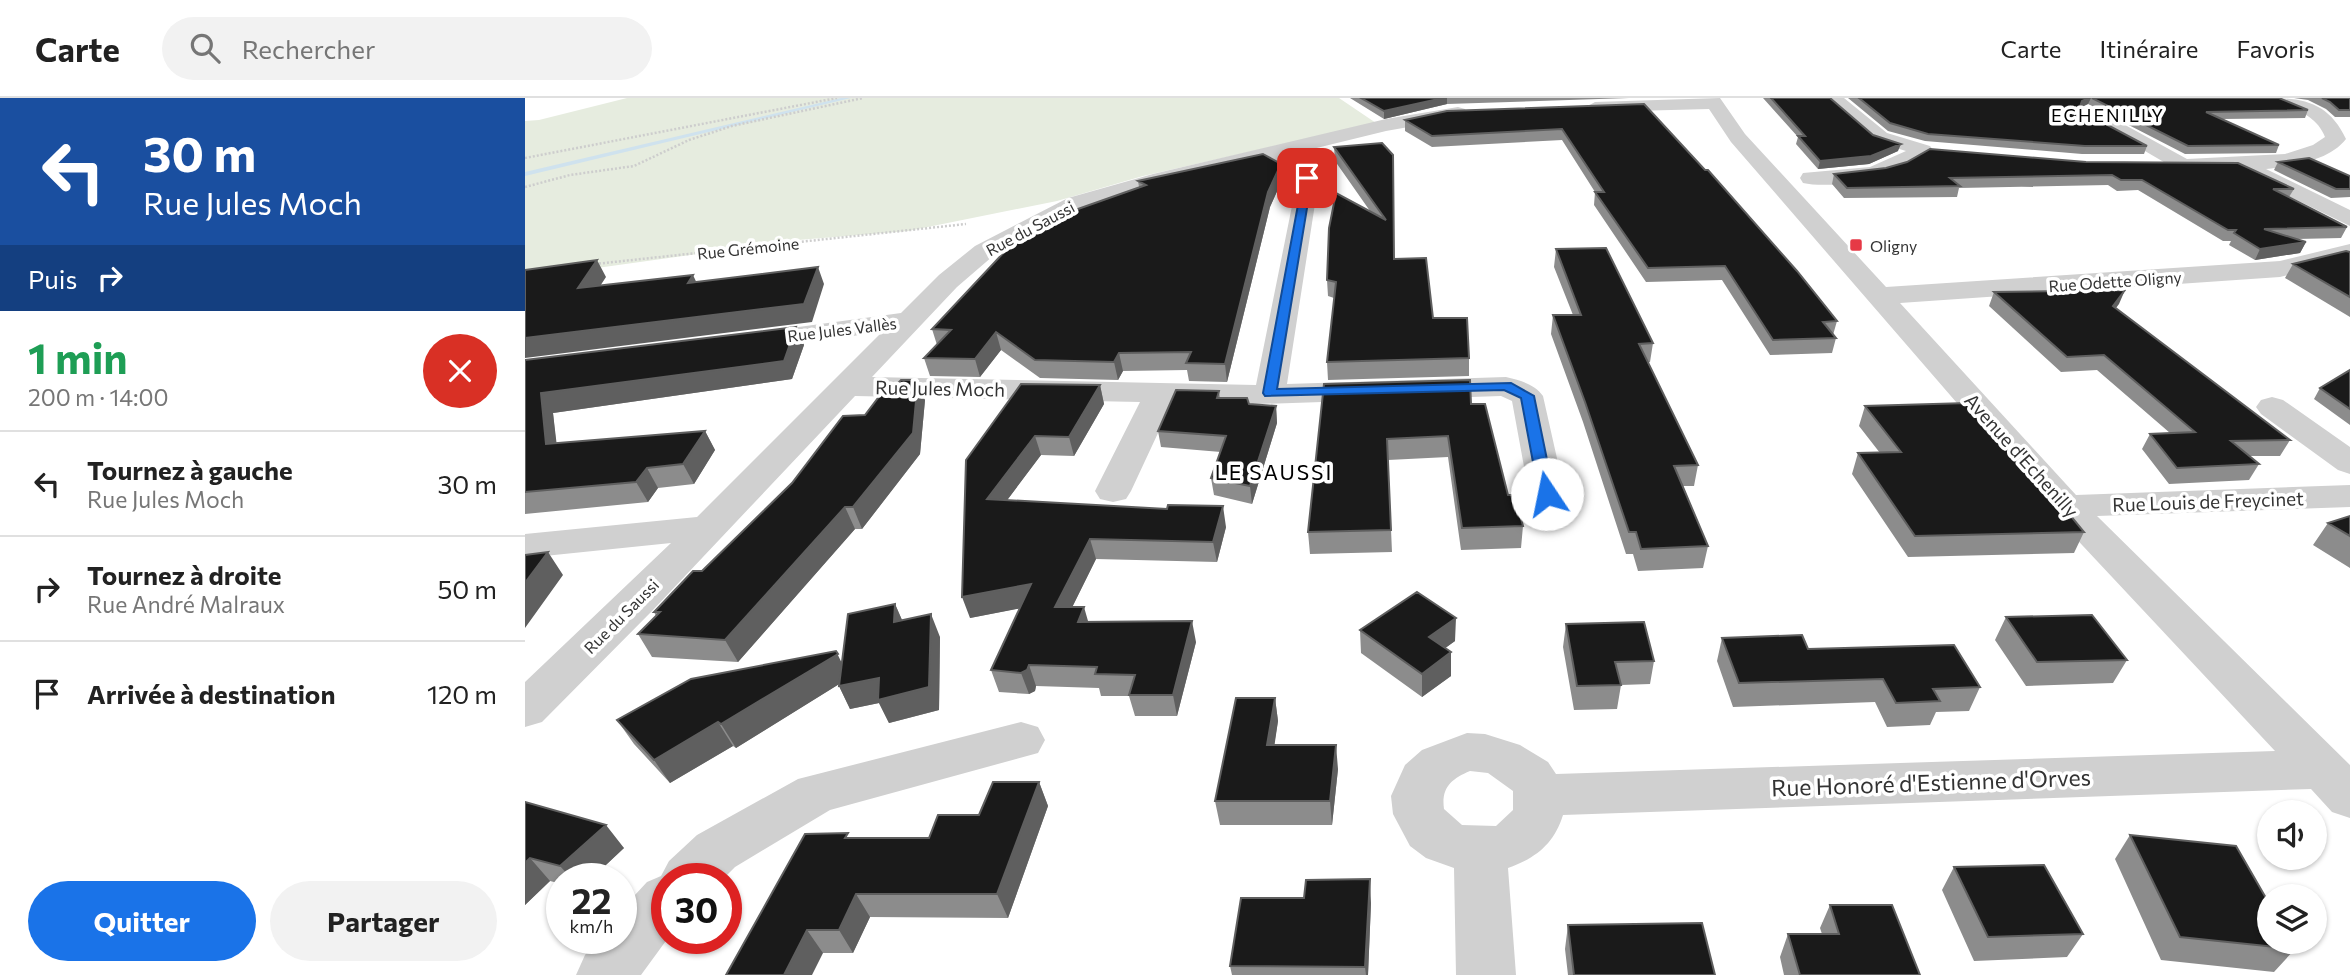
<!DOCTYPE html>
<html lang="fr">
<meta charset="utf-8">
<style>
:root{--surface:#fff;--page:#f2f2f2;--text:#222;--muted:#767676;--line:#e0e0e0;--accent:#1a73e8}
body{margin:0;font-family:Commissioner,sans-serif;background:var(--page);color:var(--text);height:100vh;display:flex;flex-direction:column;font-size:26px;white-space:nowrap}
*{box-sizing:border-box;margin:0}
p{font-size:23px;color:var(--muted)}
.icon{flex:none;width:38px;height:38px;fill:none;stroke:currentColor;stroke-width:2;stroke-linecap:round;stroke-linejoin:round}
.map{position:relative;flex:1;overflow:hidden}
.drawer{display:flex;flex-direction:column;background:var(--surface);width:525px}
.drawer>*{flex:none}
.top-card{background:#1a4fa0;color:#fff;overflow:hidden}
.fabs{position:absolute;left:1732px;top:702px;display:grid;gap:14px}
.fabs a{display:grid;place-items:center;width:70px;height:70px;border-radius:50%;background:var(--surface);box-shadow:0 2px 5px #0004;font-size:35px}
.speed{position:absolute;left:21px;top:765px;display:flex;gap:14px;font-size:35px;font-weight:700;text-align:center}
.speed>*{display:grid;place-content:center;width:91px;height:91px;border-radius:50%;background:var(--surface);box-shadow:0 2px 5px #0004;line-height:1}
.speed small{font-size:18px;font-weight:400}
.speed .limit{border:10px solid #d22;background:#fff;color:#111}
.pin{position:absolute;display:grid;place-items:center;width:60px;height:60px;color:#fff;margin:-30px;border-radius:14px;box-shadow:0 4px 10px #0006}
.me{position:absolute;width:77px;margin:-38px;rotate:349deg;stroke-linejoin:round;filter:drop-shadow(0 0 5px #0008)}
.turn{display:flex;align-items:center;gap:24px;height:147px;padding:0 28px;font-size:32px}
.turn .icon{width:91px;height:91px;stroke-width:2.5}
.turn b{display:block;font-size:49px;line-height:60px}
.then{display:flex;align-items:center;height:66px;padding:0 28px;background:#0003;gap:14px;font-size:26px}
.round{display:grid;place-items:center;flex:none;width:74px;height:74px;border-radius:37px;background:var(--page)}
.overview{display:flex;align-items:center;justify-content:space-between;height:119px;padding:0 28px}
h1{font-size:42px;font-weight:700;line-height:52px;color:#1e9e55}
.button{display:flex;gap:14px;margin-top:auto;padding:14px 28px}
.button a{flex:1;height:80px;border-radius:42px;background:var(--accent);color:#fff;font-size:28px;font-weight:700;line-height:80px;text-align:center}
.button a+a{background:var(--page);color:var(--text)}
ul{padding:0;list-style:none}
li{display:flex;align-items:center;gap:21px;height:105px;padding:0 28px;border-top:2px solid var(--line)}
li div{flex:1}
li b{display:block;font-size:26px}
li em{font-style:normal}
header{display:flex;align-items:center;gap:42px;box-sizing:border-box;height:98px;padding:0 35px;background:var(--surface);border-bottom:2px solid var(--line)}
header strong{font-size:33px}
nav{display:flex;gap:38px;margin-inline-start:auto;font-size:24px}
.search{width:490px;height:63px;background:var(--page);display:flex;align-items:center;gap:18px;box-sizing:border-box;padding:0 24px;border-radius:38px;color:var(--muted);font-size:26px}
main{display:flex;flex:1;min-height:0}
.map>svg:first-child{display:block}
.green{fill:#e6ecdf}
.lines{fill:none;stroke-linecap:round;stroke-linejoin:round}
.stream{fill:#cfe2ee;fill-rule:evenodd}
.path{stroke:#cdcdcd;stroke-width:2.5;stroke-dasharray:2 2;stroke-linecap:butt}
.minor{fill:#d0d0d0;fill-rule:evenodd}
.wall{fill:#8c8c8c}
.shaded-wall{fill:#5f5f5f}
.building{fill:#1a1a1a;stroke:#5f5f5f;stroke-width:2}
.route{fill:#1a73e8;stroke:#114b97;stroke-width:2}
.poi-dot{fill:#e63946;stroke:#fff;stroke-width:2.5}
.labels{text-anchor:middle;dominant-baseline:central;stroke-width:7;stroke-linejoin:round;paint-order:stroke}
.far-street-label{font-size:16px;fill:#333;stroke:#fff}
.far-poi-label{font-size:16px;fill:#333;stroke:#fff;text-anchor:start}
.far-neighbourhood-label{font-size:18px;letter-spacing:2px;fill:#000;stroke:#fff}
.street-label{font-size:19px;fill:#333;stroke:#fff}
.neighbourhood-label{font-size:21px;letter-spacing:2px;fill:#000;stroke:#fff}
.near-street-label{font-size:23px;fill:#333;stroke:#fff}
</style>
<header>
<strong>Carte</strong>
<div class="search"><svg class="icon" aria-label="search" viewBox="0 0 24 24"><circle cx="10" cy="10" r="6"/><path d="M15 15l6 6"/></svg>Rechercher</div>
<nav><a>Carte</a><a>Itinéraire</a><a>Favoris</a></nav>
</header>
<main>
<section class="drawer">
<div class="top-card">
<div class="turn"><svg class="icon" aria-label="left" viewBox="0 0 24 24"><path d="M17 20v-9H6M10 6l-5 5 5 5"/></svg><div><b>30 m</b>Rue Jules Moch</div></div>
<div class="then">Puis<svg class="icon" aria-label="right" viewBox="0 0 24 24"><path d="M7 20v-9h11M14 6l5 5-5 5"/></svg></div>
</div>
<div class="overview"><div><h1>1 min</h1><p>200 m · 14:00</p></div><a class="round" style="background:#d93025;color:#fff"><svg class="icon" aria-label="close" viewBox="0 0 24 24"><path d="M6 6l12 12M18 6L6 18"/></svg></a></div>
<ul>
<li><svg class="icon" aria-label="left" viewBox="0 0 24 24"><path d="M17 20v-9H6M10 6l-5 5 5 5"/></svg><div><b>Tournez à gauche</b><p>Rue Jules Moch</p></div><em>30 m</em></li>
<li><svg class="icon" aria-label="right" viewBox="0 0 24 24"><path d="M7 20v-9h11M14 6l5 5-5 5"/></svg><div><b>Tournez à droite</b><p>Rue André Malraux</p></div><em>50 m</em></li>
<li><svg class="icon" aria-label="arrive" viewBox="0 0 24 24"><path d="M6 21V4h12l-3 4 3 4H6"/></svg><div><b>Arrivée à destination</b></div><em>120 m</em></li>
</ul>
<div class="button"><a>Quitter</a><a>Partager</a></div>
</section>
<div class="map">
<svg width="1825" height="877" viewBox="0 0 1825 877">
<rect width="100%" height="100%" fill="#fff"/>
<path class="green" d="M 102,0 L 814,0 L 851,25 L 618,78 L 532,103 L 383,133 L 273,142 L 0,180 L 0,23 L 14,22 Z"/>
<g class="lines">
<path class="stream" d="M 316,0 L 326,0 L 0,78 L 0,74 Z"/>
<path class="path" d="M 0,60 L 312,0
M 0,89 L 45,77 L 109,68 L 164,42 L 207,28 L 338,0
M 70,166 L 441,126"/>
<path class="minor" d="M 1195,0 L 1220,36 L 1361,189 L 1755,163 L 1825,146 L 1825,162 L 1755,179 L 1375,205 L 1551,397 L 1825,387 L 1825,409 L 1572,418 L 1825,667 L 1825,720 L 1807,714 L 1786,691 L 1038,717 C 1029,746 1011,760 983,770 L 991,877 L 931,877 L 929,770 L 901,760 L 885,748 L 868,716 L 866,698 L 880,667 L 897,652 L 942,635 L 960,636 L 995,647 L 1023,664 L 1031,676 L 1750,653 L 1528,416 L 1206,44 L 1184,11 L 1070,14 L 1061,9 L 1070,4 ZM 945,673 L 963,675 L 988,693 L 988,712 L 971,728 L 937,727 L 919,711 C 916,690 926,681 945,673 Z
M 1299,0 L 1319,0 L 1362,35 L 1405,48 L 1408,52 C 1389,79 1309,92 1278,85 L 1275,80 L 1278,75 L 1345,69 L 1381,53 L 1348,43 Z
M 1747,0 C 1782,0 1805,7 1821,41 C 1804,63 1767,68 1741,71 L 1825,112 L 1825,128 L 1712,73 L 1649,70 L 1555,15 L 1557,11 L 1571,11 L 1662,61 L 1760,56 L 1788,47 L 1800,39 C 1792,18 1770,10 1750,4 Z
M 933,9 L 940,11 L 942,15 L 940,19 L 861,33 L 767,56 C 783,65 791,74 792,93 L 762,286 L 981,279 C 994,282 1010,286 1018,298 L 1040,396 L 1035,404 L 1022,407 L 1009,404 L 1004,396 L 987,303 L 976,298 L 705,307 L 647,305 L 606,393 L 601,401 L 588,404 L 575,401 L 570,393 L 615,304 L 330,298 L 127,513 L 17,624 L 0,629 L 0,584 L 146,445 L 0,460 L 0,436 L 172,419 L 357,234 L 224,252 L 214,249 L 209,243 L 214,237 L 376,215 L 414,177 L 450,148 L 543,100 L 628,76 L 861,21 ZM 746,61 L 767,75 L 770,93 L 731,287 L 347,279 L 432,189 L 468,158 L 559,110 Z
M 1747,299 L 1758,302 L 1825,349 L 1825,376 L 1813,372 L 1736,316 L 1731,309 L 1736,302 Z
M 496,624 L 513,629 L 520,642 L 513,655 L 305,712 L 210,769 L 199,780 L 142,780 L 143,840 L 116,877 L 51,877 L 60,857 L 74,840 L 96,840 L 96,812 L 122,784 L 136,778 L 144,763 L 172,737 L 273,681 Z"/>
</g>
<path class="wall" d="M 825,0 L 1104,0 L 922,6 L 859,21 Z
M 1238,0 L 1305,0 L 1348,37 L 1373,53 L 1344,66 L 1293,71 L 1271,46 L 1273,39 Z
M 1323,0 L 1754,0 L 1783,12 L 1780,20 L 1697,21 L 1754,47 L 1751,55 L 1660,56 L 1563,6 L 1556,9 L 1558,14 L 1622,48 L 1619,56 L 1557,56 L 1400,43 L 1363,33 Z
M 1769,0 L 1825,0 L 1825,19 L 1810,19 L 1801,11 L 1783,2 Z
M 1119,6 L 1312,223 L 1308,237 L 1311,240 L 1307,255 L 1245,257 L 1197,182 L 1121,184 L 1069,107 L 1070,94 L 1037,42 L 907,49 L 880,33 L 880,22 Z
M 857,45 L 869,161 L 908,220 L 944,260 L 944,278 L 803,282 L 802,264 L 809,200 L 803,198 L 802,182 L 845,113 L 810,63 L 809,49 Z
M 1405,51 L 1769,91 L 1764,99 L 1822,129 L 1816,140 L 1772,141 L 1781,144 L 1775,155 L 1730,162 L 1704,147 L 1706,143 L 1698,143 L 1613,92 L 1592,93 L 1583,87 L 1434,90 L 1432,99 L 1319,100 L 1307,86 L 1309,76 L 1361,70 L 1382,64 Z
M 1753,64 L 1825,78 L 1825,99 L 1806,100 L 1749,72 Z
M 756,66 L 758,80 L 745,109 L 702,284 L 664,283 L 662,272 L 598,273 L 593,282 L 515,280 L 476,252 L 455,279 L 405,278 L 399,260 L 412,247 L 407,231 L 614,89 L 613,83 Z
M 1031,151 L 1128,245 L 1125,264 L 1123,265 L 1173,367 L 1169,388 L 1158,388 L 1183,448 L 1178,470 L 1113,473 L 1108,456 L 1101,456 L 1058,324 L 1026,236 L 1028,217 L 1048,217 L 1029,169 Z
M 1825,154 L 1825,219 L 1760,180 L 1768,166 Z
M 1600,192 L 1590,210 L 1765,342 L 1755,358 L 1725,358 L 1734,366 L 1724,382 L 1644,386 L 1617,351 L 1625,336 L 1645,335 L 1572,272 L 1536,274 L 1464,208 L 1469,194 Z
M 271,229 L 279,247 L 267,281 L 28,315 L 31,345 L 180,333 L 190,352 L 169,386 L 133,390 L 123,404 L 0,416 L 0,262 Z
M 1825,272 L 1825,327 L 1789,301 L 1795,290 Z
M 799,286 L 946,306 L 983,397 L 998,428 L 996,450 L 936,452 L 923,359 L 863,362 L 867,454 L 785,456 L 783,434 Z
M 575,287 L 579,306 L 549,358 L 516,357 L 482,402 L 701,429 L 692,464 L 571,461 L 547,509 L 563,524 L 671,544 L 652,618 L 610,618 L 604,598 L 576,598 L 574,590 L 511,588 L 510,593 L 504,596 L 474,594 L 466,572 L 495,510 L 445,520 L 441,362 Z
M 694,293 L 695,300 L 724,306 L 751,308 L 752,325 L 727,406 L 689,397 L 686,380 L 696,354 L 636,349 L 633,333 Z
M 400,302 L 395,356 L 337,431 L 330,431 L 213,564 L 127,559 L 113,536 L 131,518 L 129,514 L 177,473 L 340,317 Z
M 1340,308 L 1474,339 L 1559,434 L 1549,455 L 1383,459 L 1327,376 L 1333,355 L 1355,355 L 1334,328 Z
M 1825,418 L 1825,470 L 1788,447 L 1803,425 Z
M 370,506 L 377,522 L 415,539 L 414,612 L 364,625 L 354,605 L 325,611 L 314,588 L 314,586 L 211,650 L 208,648 L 145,685 L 109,646 L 92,622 L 317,564 Z
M 1481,519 L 1602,562 L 1588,585 L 1501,588 L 1470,542 Z
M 1041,526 L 1129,563 L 1125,586 L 1096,587 L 1092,611 L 1049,612 L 1038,549 Z
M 835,532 L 930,543 L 920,550 L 926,578 L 897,599 L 836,555 Z
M 1197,540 L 1283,551 L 1455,589 L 1444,613 L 1411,614 L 1405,627 L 1362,629 L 1350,604 L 1208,609 L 1192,563 Z
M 750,600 L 753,623 L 749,647 L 813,671 L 807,727 L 695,727 L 690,703 Z
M 514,684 L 523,708 L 483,820 L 345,819 L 328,855 L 298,855 L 201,877 L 326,740 L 404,740 L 454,717 Z
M 0,704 L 99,750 L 67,780 L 37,780 L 37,786 L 25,783 L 0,807 Z
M 1605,737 L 1770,851 L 1749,874 L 1636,862 L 1590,761 Z
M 1429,769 L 1558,836 L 1542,859 L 1449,863 L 1417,792 Z
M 846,805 L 843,877 L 707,877 L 705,868 Z
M 1305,807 L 1395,877 L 1259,877 L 1255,859 L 1263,836 L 1297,836 L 1295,830 Z
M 1043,827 L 1190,877 L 1043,877 L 1040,851 Z"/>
<path class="shaded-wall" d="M 918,0 L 922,0 L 922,6 L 859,21 L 859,13 Z
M 1564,0 L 1566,0 L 1563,6 L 1555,10 L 1557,3 Z
M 1376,46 L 1373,53 L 1344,66 L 1293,71 L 1295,63 Z
M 756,66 L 758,80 L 745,109 L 702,284 L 700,266 L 743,94 Z
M 1781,144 L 1775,155 L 1730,162 L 1735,151 Z
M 72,162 L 81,179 L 62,208 L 53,190 Z
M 293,169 L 299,186 L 287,224 L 0,260 L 0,240 Z
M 168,177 L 176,194 L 163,185 Z
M 1600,192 L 1594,206 L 1582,222 L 1588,208 Z
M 271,229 L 279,247 L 267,281 L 28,315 L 34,366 L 21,346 L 16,295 Z
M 471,234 L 476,252 L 455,279 L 450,261 Z
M 594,255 L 598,273 L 593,282 L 589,264 Z
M 393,282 L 400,302 L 395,356 L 337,431 L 328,409 Z
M 575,287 L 579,306 L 549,358 L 544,339 Z
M 751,308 L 752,325 L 727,406 L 725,388 Z
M 180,333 L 190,352 L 169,386 L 158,366 Z
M 510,338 L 516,357 L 468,421 L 462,401 Z
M 122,370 L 133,390 L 123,404 L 111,384 Z
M 698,408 L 701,429 L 692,464 L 688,444 Z
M 320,409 L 330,431 L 213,564 L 200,542 Z
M 565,441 L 571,461 L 537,530 L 530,509 Z
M 23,454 L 38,477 L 0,530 L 0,485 Z
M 506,486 L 513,507 L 445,520 L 437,499 Z
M 370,506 L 380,529 L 369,524 Z
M 559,509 L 565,530 L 553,524 Z
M 406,516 L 415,539 L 414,612 L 364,625 L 354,605 L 325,611 L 314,588 L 354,580 Z
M 931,520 L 930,543 L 904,562 L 904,539 Z
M 667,523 L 671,544 L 652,618 L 648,597 Z
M 311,553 L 324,580 L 211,650 L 196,626 Z
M 926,554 L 926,578 L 897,599 L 897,576 Z
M 504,567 L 511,588 L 510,593 L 504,596 L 496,575 Z
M 750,600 L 753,623 L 746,671 L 742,647 Z
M 193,624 L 208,648 L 145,685 L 129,662 Z
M 811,647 L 813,671 L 807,727 L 805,703 Z
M 514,684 L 523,708 L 483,820 L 472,796 Z
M 81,727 L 99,750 L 67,780 L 46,780 L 35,768 Z
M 5,760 L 25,783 L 0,807 L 0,765 Z
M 845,781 L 846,805 L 843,877 L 841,877 L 840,869 Z
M 331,796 L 345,819 L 328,855 L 314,832 Z
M 282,832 L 298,855 L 287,877 L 259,877 Z"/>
<path class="building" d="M 836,0 L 918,0 L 859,13 Z
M 1246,0 L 1305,0 L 1348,37 L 1376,46 L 1346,58 L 1295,63 L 1273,38 L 1280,38 Z
M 1334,0 L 1564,0 L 1557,3 L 1555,9 L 1558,14 L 1622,48 L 1560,48 L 1403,36 L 1365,25 Z
M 1567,0 L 1754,0 L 1783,12 L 1681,14 L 1754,47 L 1663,48 Z
M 1797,0 L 1825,0 L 1825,12 L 1814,12 L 1805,4 Z
M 1119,6 L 1180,72 L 1183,72 L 1272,173 L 1312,223 L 1298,224 L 1311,240 L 1248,242 L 1200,168 L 1123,170 L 1070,94 L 1079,94 L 1037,31 L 907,38 L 880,22 L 922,13 Z
M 857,45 L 868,57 L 869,161 L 901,160 L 908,220 L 942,220 L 944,260 L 802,264 L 811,184 L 802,182 L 804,130 L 811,95 L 861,122 L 809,49 Z
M 1405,51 L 1561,64 L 1713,65 L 1769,91 L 1748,91 L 1822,129 L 1739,131 L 1781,144 L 1735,151 L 1709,135 L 1711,132 L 1703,132 L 1617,82 L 1596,82 L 1587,77 L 1425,80 L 1435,88 L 1322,90 L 1309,76 L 1361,70 L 1382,64 Z
M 738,56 L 756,66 L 743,94 L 700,266 L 661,265 L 666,254 L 594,255 L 589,264 L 510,262 L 471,234 L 450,261 L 399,260 L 426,232 L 407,231 L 483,150 L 536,117 L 621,87 L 613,83 Z
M 1784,60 L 1825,78 L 1825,91 L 1811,91 L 1753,64 Z
M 1081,150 L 1128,245 L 1114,246 L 1173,367 L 1149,368 L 1183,448 L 1116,451 L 1111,434 L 1104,434 L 1060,304 L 1028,217 L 1056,217 L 1031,151 Z
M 1821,153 L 1825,154 L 1825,199 L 1768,166 Z
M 72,162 L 53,190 L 168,177 L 163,185 L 293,169 L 279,206 L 0,240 L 0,172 Z
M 1600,192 L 1588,208 L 1765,342 L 1706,343 L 1734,366 L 1652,370 L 1625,336 L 1670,334 L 1579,257 L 1542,259 L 1469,194 Z
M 271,229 L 259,263 L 16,295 L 21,346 L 180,333 L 158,366 L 122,370 L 111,384 L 0,394 L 0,262 Z
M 1825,272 L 1825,311 L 1795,290 Z
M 376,282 L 393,282 L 388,335 L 328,409 L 320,409 L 200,542 L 113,536 L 135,514 L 129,514 L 168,473 L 177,473 L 267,385 L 318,318 L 340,317 L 356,296 L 363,296 Z
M 945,282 L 946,306 L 960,306 L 983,397 L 990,397 L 998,428 L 937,430 L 923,338 L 862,341 L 866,432 L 783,434 L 799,286 Z
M 496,286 L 575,287 L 544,339 L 510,338 L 462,401 L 642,411 L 643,407 L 698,408 L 688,444 L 565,441 L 530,509 L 559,509 L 553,524 L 667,523 L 648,597 L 604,597 L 610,577 L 570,576 L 572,569 L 504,567 L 502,572 L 496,575 L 466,572 L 506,486 L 437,499 L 441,362 Z
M 651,292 L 694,293 L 692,300 L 722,300 L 724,306 L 751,308 L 725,388 L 686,380 L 701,338 L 633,333 Z
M 1443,305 L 1474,339 L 1480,338 L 1559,434 L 1390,438 L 1333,355 L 1376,354 L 1340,308 Z
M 1825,418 L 1825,438 L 1803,425 Z
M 23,454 L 0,485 L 0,457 Z
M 892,494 L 931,520 L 904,539 L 926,554 L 897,576 L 835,532 Z
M 370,506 L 369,524 L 406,516 L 404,589 L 353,602 L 354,580 L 314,588 L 323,516 Z
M 1567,517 L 1602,562 L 1512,564 L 1481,519 Z
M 1119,524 L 1129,563 L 1090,564 L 1096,587 L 1052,588 L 1041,526 Z
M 1277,537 L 1283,551 L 1429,547 L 1455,589 L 1408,591 L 1415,603 L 1371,605 L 1358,581 L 1214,585 L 1197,540 Z
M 311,553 L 313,556 L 196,626 L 193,624 L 129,662 L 92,622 L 166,581 Z
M 711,600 L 750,600 L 742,647 L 811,647 L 805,703 L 690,703 Z
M 468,684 L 514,684 L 472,796 L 331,796 L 314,832 L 282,832 L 259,877 L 201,877 L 280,736 L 323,735 L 320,740 L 404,740 L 413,717 L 454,717 Z
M 0,704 L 81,727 L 35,768 L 5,760 L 0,765 Z
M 1605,737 L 1711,748 L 1745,807 L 1745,844 L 1766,844 L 1770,851 L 1655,839 Z
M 1519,767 L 1558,836 L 1463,839 L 1429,769 Z
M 845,781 L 840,869 L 705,868 L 716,800 L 779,800 L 781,782 Z
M 1305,807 L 1367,807 L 1395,877 L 1275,877 L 1263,836 L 1314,836 Z
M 1177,825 L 1190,877 L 1049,877 L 1043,827 Z"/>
<path class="route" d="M 782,78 L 787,80 L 752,291 L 986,285 L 1009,298 L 1029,396 L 1027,399 L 1016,399 L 1014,396 L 996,300 L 979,292 L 740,298 L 738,295 L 778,80 Z"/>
<rect class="poi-dot" x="1324" y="140" width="14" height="14" rx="3.5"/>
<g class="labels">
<g class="far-street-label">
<text transform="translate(505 130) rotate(-28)">Rue du Saussi</text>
<text transform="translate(223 150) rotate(-6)">Rue Grémoine</text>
<text transform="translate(1590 183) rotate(-4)">Rue Odette Oligny</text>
<text transform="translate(317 231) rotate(-7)">Rue Jules Vallès</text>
<text transform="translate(96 518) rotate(-45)">Rue du Saussi</text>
</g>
<g class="far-poi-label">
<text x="1345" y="147">Oligny</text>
</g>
<g class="far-neighbourhood-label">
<text x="1583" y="17">ECHENILLY</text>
</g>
<g class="street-label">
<text transform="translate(415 290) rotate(1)">Rue Jules Moch</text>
<text transform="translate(1497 357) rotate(48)">Avenue d'Echenilly</text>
<text transform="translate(1683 403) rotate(-2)">Rue Louis de Freycinet</text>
</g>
<g class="neighbourhood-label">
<text x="749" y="373">LE SAUSSI</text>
</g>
<g class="near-street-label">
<text transform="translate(1406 684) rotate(-2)">Rue Honoré d'Estienne d'Orves</text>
</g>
</g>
</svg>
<div class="fabs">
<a><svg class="icon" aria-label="sound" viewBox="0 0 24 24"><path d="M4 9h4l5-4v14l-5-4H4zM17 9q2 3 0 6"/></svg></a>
<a><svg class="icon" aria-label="layers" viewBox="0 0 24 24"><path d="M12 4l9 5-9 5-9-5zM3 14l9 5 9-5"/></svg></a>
</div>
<div class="speed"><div>22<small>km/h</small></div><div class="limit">30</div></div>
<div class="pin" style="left:782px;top:80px;background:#d93025"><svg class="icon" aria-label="arrive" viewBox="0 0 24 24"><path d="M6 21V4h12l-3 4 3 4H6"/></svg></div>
<svg class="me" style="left:1022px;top:396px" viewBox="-20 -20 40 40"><circle r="19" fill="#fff"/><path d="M0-13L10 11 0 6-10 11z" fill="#1a73e8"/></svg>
</div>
</main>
